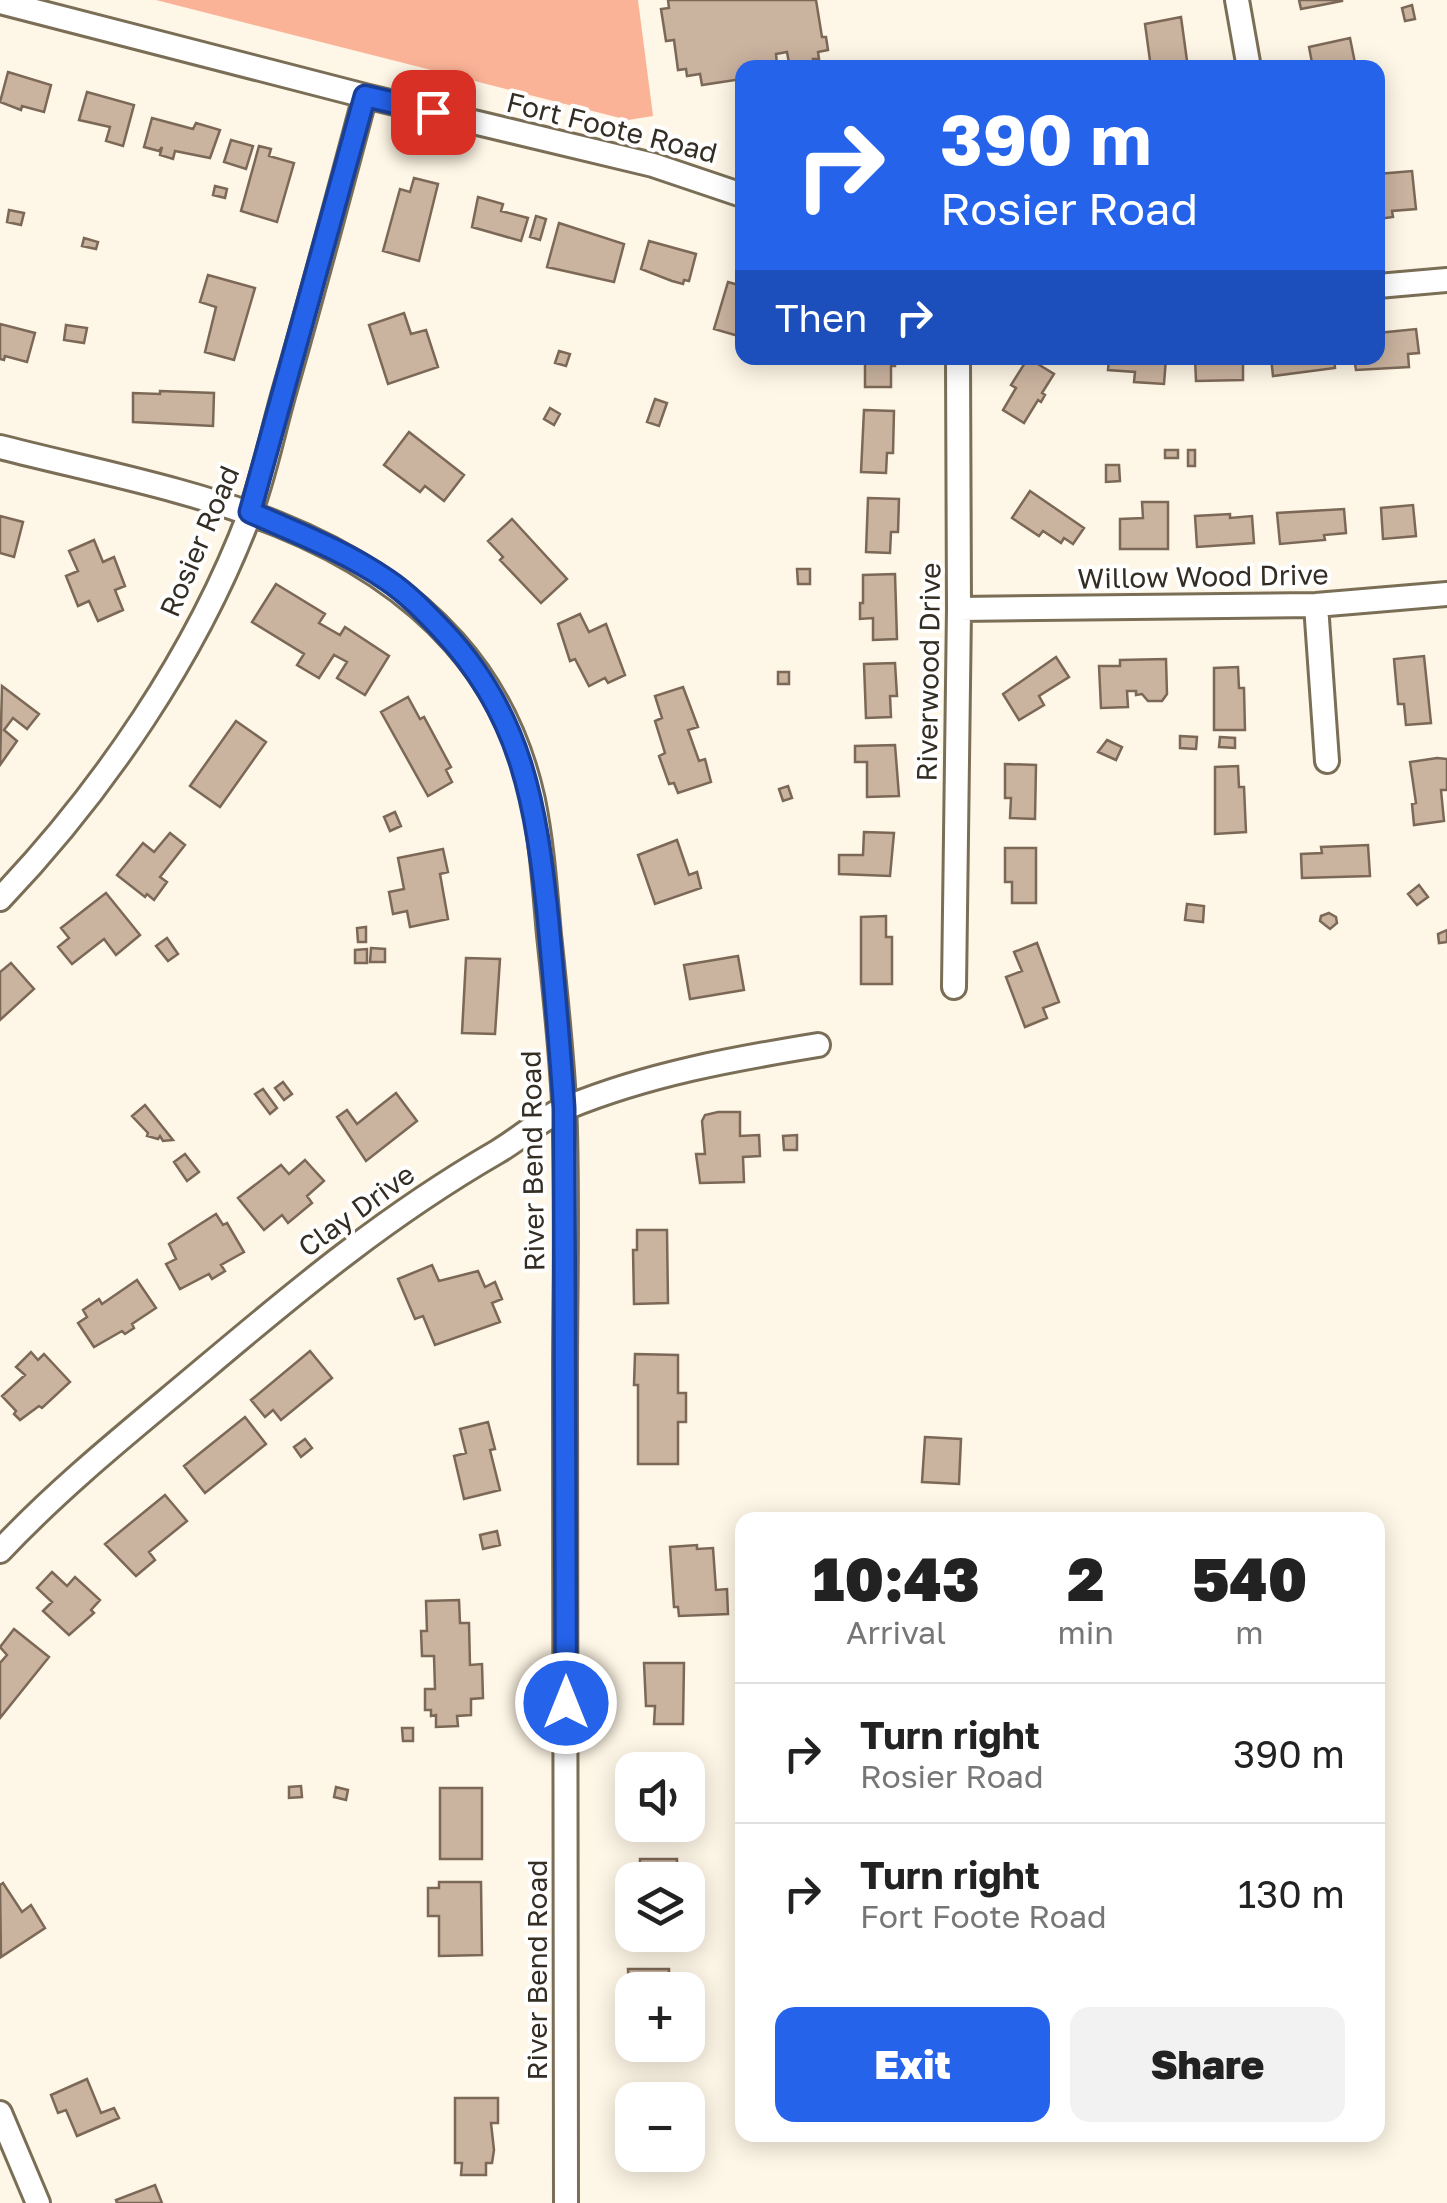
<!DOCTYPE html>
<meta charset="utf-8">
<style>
:root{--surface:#fff;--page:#f2f2f2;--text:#222;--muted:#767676;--line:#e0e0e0;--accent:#2563eb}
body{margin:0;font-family:"Golos Text",sans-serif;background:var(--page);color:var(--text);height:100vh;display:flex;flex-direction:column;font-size:38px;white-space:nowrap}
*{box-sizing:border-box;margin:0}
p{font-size:32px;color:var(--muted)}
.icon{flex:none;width:55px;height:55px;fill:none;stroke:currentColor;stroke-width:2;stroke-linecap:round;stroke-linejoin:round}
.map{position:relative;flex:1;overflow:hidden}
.details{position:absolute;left:735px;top:1512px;width:650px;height:630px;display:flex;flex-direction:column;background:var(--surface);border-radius:20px;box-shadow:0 5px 25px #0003}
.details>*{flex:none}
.top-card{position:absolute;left:735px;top:60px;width:650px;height:305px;border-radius:20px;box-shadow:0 5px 25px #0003;background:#2563eb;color:#fff;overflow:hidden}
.tools{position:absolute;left:615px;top:1752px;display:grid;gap:20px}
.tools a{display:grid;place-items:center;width:90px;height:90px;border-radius:20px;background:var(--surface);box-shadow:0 5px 25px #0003;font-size:50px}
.pin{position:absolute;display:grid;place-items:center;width:85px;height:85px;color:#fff;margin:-42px;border-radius:20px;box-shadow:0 5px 15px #0006}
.me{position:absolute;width:110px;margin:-55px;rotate:0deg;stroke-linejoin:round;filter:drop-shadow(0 0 8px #0008)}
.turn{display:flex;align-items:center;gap:35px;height:210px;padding:0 40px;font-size:45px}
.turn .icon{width:130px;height:130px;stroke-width:2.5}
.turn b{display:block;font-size:70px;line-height:85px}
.then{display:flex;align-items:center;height:95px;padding:0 40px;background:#0003;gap:20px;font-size:38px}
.eta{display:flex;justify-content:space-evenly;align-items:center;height:170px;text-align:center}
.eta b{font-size:60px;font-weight:800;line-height:70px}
.cta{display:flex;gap:20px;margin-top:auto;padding:20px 40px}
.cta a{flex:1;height:115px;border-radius:20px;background:var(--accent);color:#fff;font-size:40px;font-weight:800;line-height:115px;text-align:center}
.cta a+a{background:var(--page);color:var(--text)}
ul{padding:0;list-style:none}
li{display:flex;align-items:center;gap:30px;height:140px;padding:0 40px;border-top:2px solid var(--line)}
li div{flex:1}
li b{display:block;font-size:38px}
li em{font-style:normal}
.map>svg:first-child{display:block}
.green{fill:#fbb397}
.building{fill:#cab39f;stroke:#7c6856;stroke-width:2.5}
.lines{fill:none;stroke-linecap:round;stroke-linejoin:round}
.minor-casing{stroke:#7a6e56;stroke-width:28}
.minor{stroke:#fff;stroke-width:22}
.route-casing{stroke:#184099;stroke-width:25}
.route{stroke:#2563eb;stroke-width:18}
.labels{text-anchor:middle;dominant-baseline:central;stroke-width:8;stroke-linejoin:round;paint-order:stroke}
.street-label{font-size:28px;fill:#332d23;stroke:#fff}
</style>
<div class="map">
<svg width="1447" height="2203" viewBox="0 0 1447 2203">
<rect width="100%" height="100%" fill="#fef6e6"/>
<path class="green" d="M 156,0 L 638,0 L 653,116 L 628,120 Z"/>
<path class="building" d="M 668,0 L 816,0 L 822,37 L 826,37 L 828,50 L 818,52 L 819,59 L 813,59 L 815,68 L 796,68 L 796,62 L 789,63 L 787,52 L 776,54 L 777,64 L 742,68 L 742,79 L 702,85 L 700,74 L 687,76 L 686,69 L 678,70 L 674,40 L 666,41 L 661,9 L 669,8 Z
M 1299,0 L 1342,0 L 1342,1 L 1301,9 Z
M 1412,5 L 1415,19 L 1405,21 L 1402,8 Z
M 1181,17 L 1188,68 L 1151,68 L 1145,24 Z
M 1350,38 L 1356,68 L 1313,68 L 1309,47 Z
M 8,72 L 51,85 L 44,112 L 22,106 L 21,110 L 0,102 Z
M 87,92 L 134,105 L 123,146 L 106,141 L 110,127 L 79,120 Z
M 152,118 L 193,129 L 196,123 L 220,130 L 210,158 L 175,151 L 173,159 L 160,155 L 162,147 L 159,151 L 144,147 Z
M 231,140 L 253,146 L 246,169 L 224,162 Z
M 259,146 L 271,149 L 269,156 L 294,163 L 277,222 L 241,211 Z
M 1412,171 L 1416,209 L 1392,211 L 1393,217 L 1378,219 L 1378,174 Z
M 414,178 L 438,184 L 419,261 L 383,251 L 400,189 L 410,192 Z
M 215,186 L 227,189 L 225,198 L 213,195 Z
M 478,197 L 503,204 L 501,211 L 528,218 L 521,241 L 472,227 Z
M 9,210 L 24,213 L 21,225 L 7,222 Z
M 536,216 L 546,219 L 540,240 L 530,237 Z
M 559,223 L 624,244 L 614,282 L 547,267 Z
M 84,238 L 98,242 L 96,249 L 82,246 Z
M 649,241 L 696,254 L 689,281 L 684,280 L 683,284 L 672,281 L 641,269 Z
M 208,275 L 255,288 L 234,360 L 205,352 L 216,307 L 200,302 Z
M 728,282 L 742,286 L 742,337 L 714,329 Z
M 404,313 L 411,334 L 426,330 L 438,367 L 388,384 L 369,325 Z
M 0,324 L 35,333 L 27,362 L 5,356 L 4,360 L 0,359 Z
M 66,325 L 87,328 L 84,343 L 64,340 Z
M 1416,329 L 1419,353 L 1408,354 L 1409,367 L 1356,370 L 1354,358 L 1378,358 L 1378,333 Z
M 559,351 L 570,354 L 566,366 L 555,363 Z
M 865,358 L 895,358 L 895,366 L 891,366 L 891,387 L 865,387 Z
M 1028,358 L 1054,374 L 1042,393 L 1045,395 L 1041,402 L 1038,400 L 1024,423 L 1003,410 L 1016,388 L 1011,385 Z
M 1109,358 L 1166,358 L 1164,384 L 1134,382 L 1135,372 L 1108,370 Z
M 1195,358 L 1243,358 L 1243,380 L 1196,381 Z
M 1271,358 L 1334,358 L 1335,368 L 1273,376 Z
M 160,391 L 214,393 L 213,426 L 133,422 L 133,393 L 160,394 Z
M 655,399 L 667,403 L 659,426 L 647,422 Z
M 550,408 L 560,414 L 554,425 L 544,419 Z
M 864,410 L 894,411 L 893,453 L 887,453 L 886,473 L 861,472 Z
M 409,432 L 464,475 L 444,501 L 425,486 L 420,492 L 384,465 Z
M 1165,450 L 1178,450 L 1178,458 L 1165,458 Z
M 1188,450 L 1195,450 L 1195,466 L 1188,466 Z
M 1106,465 L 1119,465 L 1120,481 L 1106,482 Z
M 1030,491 L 1084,528 L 1073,544 L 1064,538 L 1061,543 L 1043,531 L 1039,536 L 1012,518 Z
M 868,498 L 899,499 L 898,532 L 891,532 L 890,553 L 866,552 Z
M 1142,502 L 1168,502 L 1168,549 L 1120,549 L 1120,519 L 1143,518 Z
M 1413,505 L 1416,536 L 1383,539 L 1381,508 Z
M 1344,509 L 1346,533 L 1324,535 L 1325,540 L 1280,544 L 1277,513 Z
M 1230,514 L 1230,518 L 1252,516 L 1254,543 L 1197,547 L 1195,516 Z
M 0,516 L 23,522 L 14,557 L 0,553 Z
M 512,519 L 567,579 L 541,603 L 500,560 L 503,557 L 488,541 Z
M 94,540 L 103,562 L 114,557 L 125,586 L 115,590 L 123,610 L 98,621 L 89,601 L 78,606 L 66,576 L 78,571 L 69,551 Z
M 797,569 L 810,569 L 810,584 L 798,584 Z
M 895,574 L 897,639 L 873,640 L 873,618 L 860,619 L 860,603 L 863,603 L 863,575 Z
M 276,584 L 325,614 L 319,623 L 340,635 L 345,627 L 389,656 L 365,695 L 337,678 L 347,662 L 334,655 L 319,678 L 297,665 L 304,654 L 252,622 Z
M 580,614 L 589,632 L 606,624 L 625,675 L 608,683 L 605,678 L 589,686 L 575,659 L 570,661 L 558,624 Z
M 1424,656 L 1431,723 L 1406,725 L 1404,704 L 1398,704 L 1394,659 Z
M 1056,657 L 1069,677 L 1039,696 L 1044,705 L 1019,720 L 1003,694 Z
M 1166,659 L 1167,694 L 1162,701 L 1148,701 L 1142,694 L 1136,695 L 1136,691 L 1127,691 L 1128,707 L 1101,708 L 1099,666 L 1120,666 L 1120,660 Z
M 895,663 L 897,696 L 890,696 L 891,717 L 866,718 L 864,664 Z
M 1238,667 L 1239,688 L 1244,688 L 1245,730 L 1214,730 L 1214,668 Z
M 778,672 L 789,672 L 789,684 L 778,684 Z
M 2,686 L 39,714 L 27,729 L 13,718 L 4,730 L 17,741 L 0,765 Z
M 683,687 L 698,727 L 688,730 L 699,761 L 705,759 L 711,782 L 678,793 L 674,783 L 669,784 L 659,756 L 665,753 L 655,721 L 662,718 L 655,696 Z
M 408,697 L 420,719 L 424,717 L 451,767 L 446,770 L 452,782 L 428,796 L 381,712 Z
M 236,721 L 266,742 L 220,807 L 190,786 Z
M 1180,736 L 1197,737 L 1196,749 L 1180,748 Z
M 1220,737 L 1235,738 L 1235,748 L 1219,747 Z
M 1107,740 L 1122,747 L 1116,760 L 1098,752 Z
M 895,745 L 899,796 L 867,797 L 867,762 L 855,762 L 855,746 Z
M 1437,758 L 1447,759 L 1447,790 L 1441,790 L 1444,821 L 1414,825 L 1412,804 L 1416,803 L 1410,762 Z
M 1005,764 L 1036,765 L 1035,819 L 1010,818 L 1011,798 L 1005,798 Z
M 1238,766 L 1239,787 L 1244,787 L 1246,832 L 1215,834 L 1215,767 Z
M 788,786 L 792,798 L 783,801 L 779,789 Z
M 395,812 L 401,826 L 390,831 L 384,817 Z
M 864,832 L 894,833 L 890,876 L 839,874 L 839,855 L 863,855 Z
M 170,833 L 185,845 L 160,877 L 167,882 L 154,900 L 147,894 L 145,897 L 117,875 L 143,843 L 154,852 Z
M 677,840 L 689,875 L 697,872 L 701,888 L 655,904 L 638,855 Z
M 1368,845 L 1370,876 L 1302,878 L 1301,854 L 1322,853 L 1321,847 Z
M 1005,848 L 1036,848 L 1036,903 L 1012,903 L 1012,882 L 1005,882 Z
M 443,849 L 448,872 L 440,874 L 448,919 L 410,927 L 407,911 L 393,914 L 389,892 L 404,889 L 398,858 Z
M 1419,885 L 1428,897 L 1417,905 L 1408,894 Z
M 106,893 L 140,935 L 116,955 L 104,939 L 72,964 L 58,947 L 69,938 L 61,928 Z
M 1187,904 L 1204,906 L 1203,922 L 1185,920 Z
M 1329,913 L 1336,917 L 1337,923 L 1330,929 L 1320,921 L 1321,916 Z
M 886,916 L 886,937 L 892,937 L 892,984 L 861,984 L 861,917 Z
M 366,927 L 366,942 L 358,942 L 357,928 Z
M 1447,930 L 1447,942 L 1439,943 L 1438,934 Z
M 167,938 L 178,954 L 168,961 L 156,946 Z
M 1037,943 L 1059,1002 L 1043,1008 L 1047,1018 L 1025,1027 L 1006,977 L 1022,971 L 1014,952 Z
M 371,948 L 385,949 L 385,962 L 370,962 Z
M 367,949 L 367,963 L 355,963 L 355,950 Z
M 738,956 L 744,990 L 690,999 L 684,965 Z
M 466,958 L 500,959 L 495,1034 L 462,1033 Z
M 11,963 L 34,989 L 0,1020 L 0,972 Z
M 283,1082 L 292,1094 L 284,1100 L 275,1088 Z
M 263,1089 L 277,1108 L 270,1114 L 255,1094 Z
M 396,1093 L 417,1121 L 366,1161 L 337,1117 L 347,1110 L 357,1124 Z
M 145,1105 L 173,1140 L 163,1141 L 160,1136 L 158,1139 L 147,1136 L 148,1133 L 132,1116 Z
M 718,1112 L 740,1112 L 740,1136 L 759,1135 L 760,1156 L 743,1157 L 744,1182 L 700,1183 L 696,1154 L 705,1154 L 702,1121 L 705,1115 Z
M 797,1135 L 797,1150 L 784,1150 L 783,1136 Z
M 185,1154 L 199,1172 L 187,1181 L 174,1162 Z
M 305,1160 L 324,1181 L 307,1196 L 312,1203 L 288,1223 L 282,1215 L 264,1230 L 238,1198 L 281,1165 L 289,1174 Z
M 216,1214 L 223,1225 L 227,1223 L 244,1252 L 221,1265 L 225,1271 L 212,1279 L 209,1274 L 180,1289 L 166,1264 L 176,1259 L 169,1244 Z
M 637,1230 L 667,1230 L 668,1303 L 634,1304 L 633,1250 L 637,1250 Z
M 432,1265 L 439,1281 L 478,1271 L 485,1287 L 495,1282 L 502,1299 L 492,1303 L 500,1322 L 435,1345 L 423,1316 L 415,1319 L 398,1279 Z
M 137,1280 L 156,1308 L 132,1324 L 134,1328 L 125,1334 L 122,1331 L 94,1347 L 78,1323 L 87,1317 L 83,1310 L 99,1299 L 102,1304 Z
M 310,1351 L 332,1378 L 281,1420 L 273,1410 L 265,1417 L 251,1400 Z
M 31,1352 L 38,1360 L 44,1354 L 70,1382 L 42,1408 L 39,1406 L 20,1420 L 14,1414 L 16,1411 L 2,1396 L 25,1375 L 16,1367 Z
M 635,1354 L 678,1355 L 678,1393 L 686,1393 L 686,1422 L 678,1422 L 678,1464 L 638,1464 L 638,1385 L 634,1385 Z
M 245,1417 L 266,1444 L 205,1493 L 184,1466 Z
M 488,1422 L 495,1449 L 490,1450 L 500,1490 L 464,1499 L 454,1456 L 466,1453 L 460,1429 Z
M 925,1437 L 961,1439 L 959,1484 L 922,1482 Z
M 305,1439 L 312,1448 L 301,1457 L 294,1447 Z
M 165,1495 L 187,1521 L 149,1552 L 155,1560 L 136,1576 L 105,1544 Z
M 497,1531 L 500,1545 L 483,1549 L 480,1535 Z
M 697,1545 L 697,1549 L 713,1548 L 716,1590 L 727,1589 L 728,1614 L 679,1616 L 678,1607 L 674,1607 L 670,1547 Z
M 52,1572 L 67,1586 L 75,1577 L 100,1600 L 91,1610 L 94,1613 L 69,1635 L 43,1611 L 52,1602 L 37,1588 Z
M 459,1600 L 460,1623 L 469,1623 L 470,1665 L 482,1664 L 483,1698 L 471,1699 L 471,1715 L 457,1716 L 458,1726 L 436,1727 L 436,1715 L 431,1716 L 431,1710 L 425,1710 L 425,1689 L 435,1689 L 434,1656 L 422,1656 L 421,1631 L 427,1631 L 426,1601 Z
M 14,1629 L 49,1657 L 0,1718 L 0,1663 L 7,1655 L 0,1647 Z
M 644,1663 L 684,1663 L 683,1724 L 654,1724 L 655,1706 L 646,1706 Z
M 402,1728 L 413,1728 L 413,1741 L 403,1741 Z
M 640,1755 L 662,1755 L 662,1763 L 678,1762 L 678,1770 L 641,1770 Z
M 301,1786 L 302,1797 L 289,1798 L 289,1787 Z
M 336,1787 L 348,1790 L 346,1800 L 334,1797 Z
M 440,1788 L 482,1788 L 482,1859 L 440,1859 Z
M 640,1859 L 677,1859 L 677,1880 L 640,1880 Z
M 439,1882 L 481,1882 L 482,1955 L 439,1956 L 439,1916 L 428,1916 L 428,1888 L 439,1888 Z
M 3,1883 L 22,1912 L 31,1905 L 45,1928 L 1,1957 L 0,1885 Z
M 644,1935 L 681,1935 L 681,1944 L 644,1944 Z
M 628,1969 L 669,1969 L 669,1990 L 632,1990 L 632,2039 L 622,2039 L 622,2014 L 630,2014 Z
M 87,2079 L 101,2113 L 114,2108 L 119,2118 L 77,2136 L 66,2110 L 58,2113 L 51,2095 Z
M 455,2098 L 498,2098 L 498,2123 L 491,2123 L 494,2150 L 492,2163 L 486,2163 L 486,2175 L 461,2175 L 462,2163 L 455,2163 Z
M 155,2185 L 162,2203 L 117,2203 L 116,2200 Z"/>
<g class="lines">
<g class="minor-casing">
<path id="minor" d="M 1237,0 L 1249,68
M 0,2 L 365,96 L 653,165 L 742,195
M 1378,286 L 1447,280
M 0,447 C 160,488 339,513 454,642 C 494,687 520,741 533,800 C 542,844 545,890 549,935 C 555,991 561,1046 564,1102 C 568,1193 565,1284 565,1375 C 566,1651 566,1927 566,2203
M 1316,605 L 1327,761
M 959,609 L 1316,605 L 1447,594
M 0,899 C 103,791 197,654 250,513 C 265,473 273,430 285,389 C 313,292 339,194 365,96
M 954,987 L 959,609 L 958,358
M 0,1551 C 63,1484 134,1428 204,1369 C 300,1288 388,1215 497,1152 C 521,1138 543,1117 568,1107 C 649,1074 733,1059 818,1045
M 0,2113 L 38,2203"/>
</g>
<use href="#minor" class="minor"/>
</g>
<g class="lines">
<g class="route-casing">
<path id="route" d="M 433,112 L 365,96 L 250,512 C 297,533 345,551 387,580 C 408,594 426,613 443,631 C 523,716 536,807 548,918 C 554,982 560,1045 564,1108 L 566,1703"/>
</g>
<use href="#route" class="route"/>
</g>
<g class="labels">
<g class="street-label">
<text transform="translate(612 127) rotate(14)">Fort Foote Road</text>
<text transform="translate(199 541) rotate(-67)">Rosier Road</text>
<text transform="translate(1203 576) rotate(-1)">Willow Wood Drive</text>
<text transform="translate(928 672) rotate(-89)">Riverwood Drive</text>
<text transform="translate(532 1161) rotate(-91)">River Bend Road</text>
<text transform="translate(356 1210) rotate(-36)">Clay Drive</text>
<text transform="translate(536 1970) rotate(-90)">River Bend Road</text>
</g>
</g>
</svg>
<div class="tools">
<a><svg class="icon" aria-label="sound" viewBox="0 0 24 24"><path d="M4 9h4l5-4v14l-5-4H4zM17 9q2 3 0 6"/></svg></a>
<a><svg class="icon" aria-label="layers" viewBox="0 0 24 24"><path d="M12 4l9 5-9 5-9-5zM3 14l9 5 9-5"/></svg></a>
<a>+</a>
<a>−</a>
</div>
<div class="pin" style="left:433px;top:112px;background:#d93025"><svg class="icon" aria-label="arrive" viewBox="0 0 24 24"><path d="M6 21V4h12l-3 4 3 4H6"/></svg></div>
<svg class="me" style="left:566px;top:1703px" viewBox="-20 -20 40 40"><circle r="17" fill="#2563eb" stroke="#fff" stroke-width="3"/><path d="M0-11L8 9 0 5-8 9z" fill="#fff"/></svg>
<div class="top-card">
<div class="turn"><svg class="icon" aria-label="right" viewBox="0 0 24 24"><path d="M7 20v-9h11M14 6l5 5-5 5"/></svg><div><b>390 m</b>Rosier Road</div></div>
<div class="then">Then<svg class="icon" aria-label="right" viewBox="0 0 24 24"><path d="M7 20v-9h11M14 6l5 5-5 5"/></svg></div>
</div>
<section class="details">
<div class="eta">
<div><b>10:43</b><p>Arrival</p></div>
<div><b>2</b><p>min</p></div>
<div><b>540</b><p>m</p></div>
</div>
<ul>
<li><svg class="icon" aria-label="right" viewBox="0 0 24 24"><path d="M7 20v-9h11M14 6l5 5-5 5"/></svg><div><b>Turn right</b><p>Rosier Road</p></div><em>390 m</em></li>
<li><svg class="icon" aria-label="right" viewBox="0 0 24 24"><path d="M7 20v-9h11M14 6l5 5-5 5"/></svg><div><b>Turn right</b><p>Fort Foote Road</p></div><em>130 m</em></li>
</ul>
<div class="cta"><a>Exit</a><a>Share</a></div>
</section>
</div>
